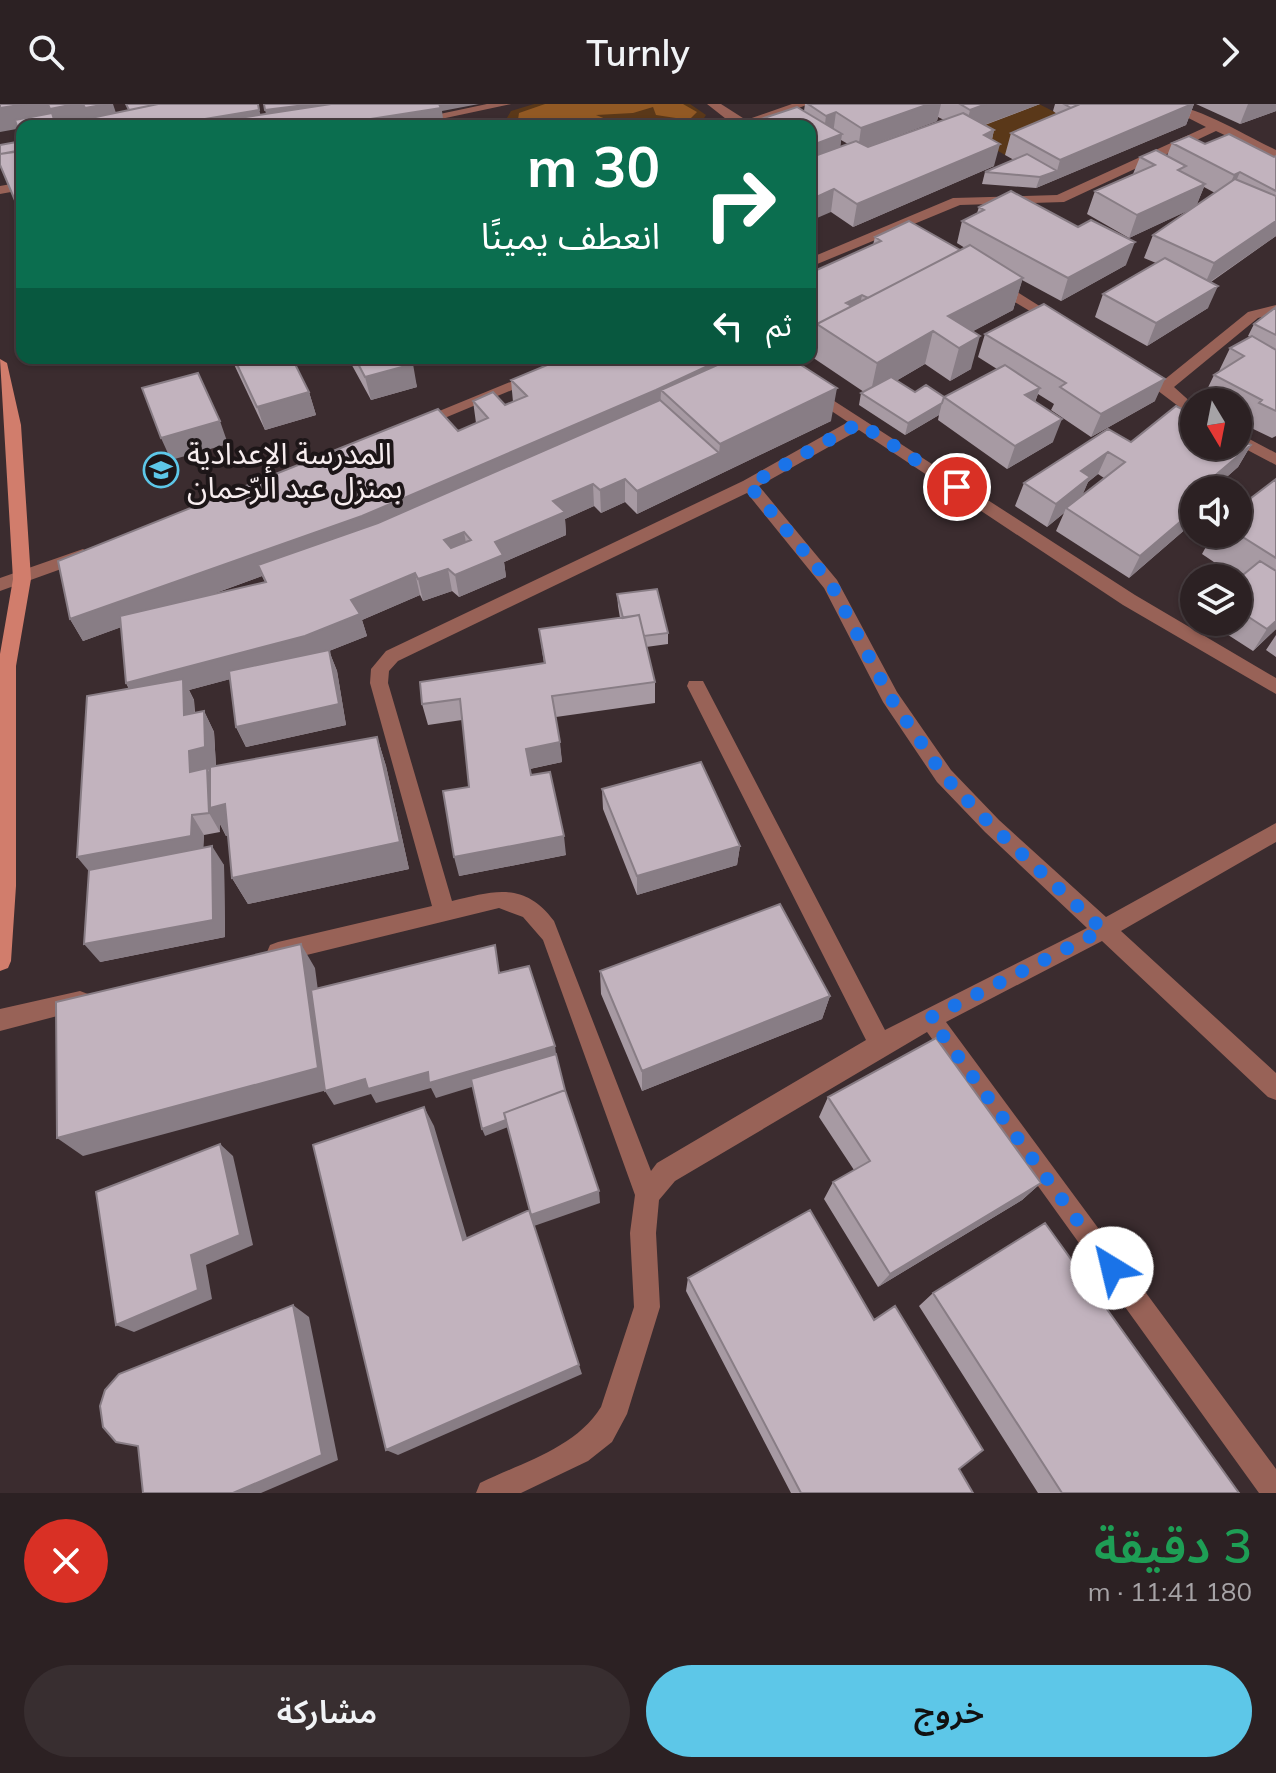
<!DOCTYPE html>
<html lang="ar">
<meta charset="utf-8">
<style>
:root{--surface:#2c2123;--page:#382e30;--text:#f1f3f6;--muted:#a6a3a6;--line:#483e41;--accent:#5dc7e8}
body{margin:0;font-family:Mulish,"Noto Sans Arabic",sans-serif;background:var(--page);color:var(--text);direction:rtl;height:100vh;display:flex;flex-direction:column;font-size:30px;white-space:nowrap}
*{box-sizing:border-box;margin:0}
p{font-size:26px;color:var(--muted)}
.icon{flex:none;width:44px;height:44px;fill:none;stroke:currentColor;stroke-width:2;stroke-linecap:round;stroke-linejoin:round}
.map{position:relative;height:1389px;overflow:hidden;direction:ltr}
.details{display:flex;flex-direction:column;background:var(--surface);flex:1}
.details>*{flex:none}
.banner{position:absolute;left:16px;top:16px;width:800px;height:244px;border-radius:16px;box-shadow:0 2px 6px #0004,0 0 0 2px var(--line);direction:rtl;background:#0b6e4f;color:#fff;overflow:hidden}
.needle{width:52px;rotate:170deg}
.tools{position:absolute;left:1180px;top:284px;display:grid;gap:16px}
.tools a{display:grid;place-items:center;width:72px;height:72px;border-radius:50%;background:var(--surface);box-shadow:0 2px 6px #0004,0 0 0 2px var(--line);font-size:40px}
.pin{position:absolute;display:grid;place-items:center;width:68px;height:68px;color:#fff;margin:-34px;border:4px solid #fff;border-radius:50%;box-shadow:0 2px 8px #0007}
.me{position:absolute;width:88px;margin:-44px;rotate:324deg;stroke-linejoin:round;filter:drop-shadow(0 0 6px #0008)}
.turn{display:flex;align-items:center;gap:28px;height:168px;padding:0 24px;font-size:36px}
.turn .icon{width:104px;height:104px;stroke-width:2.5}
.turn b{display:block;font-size:56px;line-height:68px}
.then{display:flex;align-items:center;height:76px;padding:0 24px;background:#0003;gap:16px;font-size:30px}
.round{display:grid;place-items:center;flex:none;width:84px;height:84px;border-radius:42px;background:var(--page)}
.head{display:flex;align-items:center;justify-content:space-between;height:136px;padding:0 24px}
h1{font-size:48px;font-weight:600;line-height:60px;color:#1e9e55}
.cta{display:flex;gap:16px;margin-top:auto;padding:16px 24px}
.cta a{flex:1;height:92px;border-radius:48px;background:var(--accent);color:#111;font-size:32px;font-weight:600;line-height:92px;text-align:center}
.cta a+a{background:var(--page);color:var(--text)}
header{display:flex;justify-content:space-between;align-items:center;height:104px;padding:0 24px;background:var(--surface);font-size:36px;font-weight:600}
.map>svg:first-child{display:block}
.green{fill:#5a3819}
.forest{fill:#925924}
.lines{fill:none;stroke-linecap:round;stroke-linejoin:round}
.street{fill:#986257;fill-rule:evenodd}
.secondary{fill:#d17d6c;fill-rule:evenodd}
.wall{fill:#a79aa3;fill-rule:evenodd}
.shaded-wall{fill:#887d85}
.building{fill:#c2b3be;stroke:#887d85;stroke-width:2;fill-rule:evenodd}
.route{stroke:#1a73e8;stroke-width:14;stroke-dasharray:0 25.2}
.labels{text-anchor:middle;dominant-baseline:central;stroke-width:8;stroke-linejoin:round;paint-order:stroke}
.poi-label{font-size:30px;fill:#f7edef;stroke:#1d1618;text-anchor:start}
</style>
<header><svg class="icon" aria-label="forward" viewBox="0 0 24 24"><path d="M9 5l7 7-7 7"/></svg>Turnly<svg class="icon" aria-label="search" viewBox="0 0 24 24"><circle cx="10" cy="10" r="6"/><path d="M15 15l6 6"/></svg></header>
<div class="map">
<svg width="1276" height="1389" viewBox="0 0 1276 1389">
<rect width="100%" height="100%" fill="#3b2c2f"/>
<path class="green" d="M 534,0 L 690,0 L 706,11 L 699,22 L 508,22 L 504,19 L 511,7 Z
M 1039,0 L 1078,20 L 1005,51 L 965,28 Z"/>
<path class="forest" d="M 545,0 L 683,0 L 697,8 L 689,16 L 656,11 L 653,3 L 633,9 L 596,11 L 623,22 L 517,22 L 519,9 Z"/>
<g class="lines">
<path class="street" d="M 487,0 L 511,0 L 408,22 L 383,22 Z
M 707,0 L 721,0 L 746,16 L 792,0 L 809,0 L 752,22 L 735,22 Z
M 1161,0 C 1196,0 1244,31 1276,46 L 1276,55 L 1216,27 L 1064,98 L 960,101 L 810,163 L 810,154 L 953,94 L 1057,91 L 1206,23 Z
M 22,78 L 22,86 L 0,90 L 0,82 Z
M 988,176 L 998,176 L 1065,218 L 1053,221 L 988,182 Z
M 1276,201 L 1276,209 L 1258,214 L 1174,283 L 1194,301 L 1194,314 L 1133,268 L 1140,263 L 1164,276 L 1248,208 Z
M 569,254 L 589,254 L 423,323 L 413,323 L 410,319 Z
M 811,282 L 1135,491 L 1276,574 L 1276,590 L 1123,501 L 859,326 L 759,382 L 837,476 L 897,588 L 951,666 L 999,716 L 1106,813 L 1276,719 L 1276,738 L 1121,827 L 1276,969 L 1276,996 L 1268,993 L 1102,837 L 946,918 L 1276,1365 L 1276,1389 L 1259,1389 L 927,928 L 675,1077 L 659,1096 L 656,1129 L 660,1203 L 627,1310 L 612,1338 L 588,1357 L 521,1389 L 476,1389 L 480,1379 C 521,1359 576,1344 601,1303 L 634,1203 L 630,1129 L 635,1091 L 543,836 L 523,813 L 499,804 L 278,858 L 270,855 L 267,848 L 270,841 L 278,838 L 432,802 L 370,579 L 371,565 L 386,547 L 743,377 L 848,318 L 806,290 L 803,287 ZM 747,389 L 824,484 L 883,598 L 937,678 L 985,728 L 1087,824 L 885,926 L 703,577 L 689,577 L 687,582 L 866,936 L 657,1059 L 651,1067 L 554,817 C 524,777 494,787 452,797 L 388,579 L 389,567 L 398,557 Z
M 1238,329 L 1276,349 L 1276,361 L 1238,341 Z
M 83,445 L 92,451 L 89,455 L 0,487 L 0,474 Z
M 80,887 L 88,890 L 91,897 L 88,904 L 0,927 L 0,905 Z"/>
<path class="secondary" d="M 0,255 L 7,259 L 21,321 L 31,475 L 16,562 L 16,782 L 11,857 L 8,864 L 0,867 L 0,550 L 13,475 Z"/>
</g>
<path class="wall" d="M 805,0 L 1040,0 L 985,21 L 994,26 L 992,35 L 994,62 L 853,123 L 831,108 L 804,7 ZM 938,13 L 944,16 L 867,43 L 937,17 ZM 841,36 L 848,40 L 840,43 Z
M 1055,0 L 1194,0 L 1186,21 L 1036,84 L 982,80 L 985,68 L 1014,56 L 1005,51 L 1011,29 L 1057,10 L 1053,7 Z
M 1196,0 L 1276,0 L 1276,7 L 1240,20 Z
M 1172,39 L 1205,40 L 1274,53 L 1276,52 L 1276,132 L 1211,178 L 1208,204 L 1147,242 L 1095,213 L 1103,190 L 1156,159 L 1144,154 L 1153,131 L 1193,104 L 1129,134 L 1087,110 L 1095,87 L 1133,70 L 1140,53 L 1167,52 ZM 1204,83 L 1215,89 L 1196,102 Z
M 979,103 L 1126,161 L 1061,197 L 1022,176 L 1013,206 L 973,227 L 971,265 L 950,277 L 925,260 L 896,277 L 915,288 L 944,293 L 997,265 L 978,253 L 985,230 L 1155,297 L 1091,333 L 1051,306 L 1054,300 L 1038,290 L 1035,298 L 1053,338 L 1007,365 L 938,316 L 939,311 L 905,331 L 859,301 L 861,289 L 864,288 L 812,253 L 800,260 L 831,317 L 637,410 L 625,398 L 601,409 L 594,402 L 565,415 L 566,431 L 504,458 L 506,473 L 459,493 L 452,487 L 423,497 L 420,491 L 362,516 L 367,532 L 329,547 L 337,567 L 346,621 L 246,643 L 236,623 L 230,575 L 189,586 L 194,596 L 195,609 L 204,607 L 214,628 L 216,662 L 377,633 L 386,662 L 409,765 L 248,800 L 232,774 L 228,731 L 226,732 L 220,720 L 220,728 L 204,731 L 203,744 L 224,761 L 225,833 L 100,858 L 129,585 L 126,579 L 121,523 L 83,537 L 70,515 L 458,327 L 476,319 L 473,297 L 505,301 L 513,298 L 511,276 L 564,254 L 810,254 L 810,169 L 873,141 L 875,133 L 960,146 L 965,144 L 957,139 L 962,117 L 977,109 ZM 262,472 L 265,478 L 213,490 Z
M 1276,203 L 1276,246 L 1269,242 L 1276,246 L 1276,332 L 1272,334 L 1247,322 L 1249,318 L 1238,312 L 1238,298 L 1211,298 L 1203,294 L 1214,271 L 1219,267 L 1230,244 L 1250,233 L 1248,232 L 1254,220 Z
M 231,254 L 292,254 L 309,288 L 316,311 L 265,326 Z
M 348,254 L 409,254 L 417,283 L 371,296 Z
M 1131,338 L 1251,341 L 1238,363 L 1212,386 L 1194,386 L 1188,423 L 1129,474 L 1056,427 L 1064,409 L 1047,423 L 1015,402 L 1024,379 ZM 1098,370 L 1104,374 L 1082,391 L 1088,378 Z
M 1276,375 L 1276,525 L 1253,547 L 1208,518 L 1238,518 L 1239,475 L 1202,450 L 1213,430 L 1238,430 Z
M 617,490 L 668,529 L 668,540 L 646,543 L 655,578 L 655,599 L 556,613 L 562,658 L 530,665 L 531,671 L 566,751 L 459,772 L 469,683 L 462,616 L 428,621 L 422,600 L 544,559 L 539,525 L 620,514 L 618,502 Z
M 1276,531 L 1276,553 L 1266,546 Z
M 602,685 L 740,742 L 737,761 L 637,791 L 603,705 Z
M 600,867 L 830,892 L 822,915 L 642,987 L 601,890 Z
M 828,993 L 1041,1079 L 1022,1096 L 878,1183 L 824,1095 L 833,1078 L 854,1066 L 819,1013 Z
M 688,1174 L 959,1365 L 973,1389 L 791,1389 L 686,1187 Z
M 933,1189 L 1239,1389 L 1038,1389 L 919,1202 Z"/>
<path class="shaded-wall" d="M 26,0 L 113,0 L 120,21 L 91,22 L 88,14 L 77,16 L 78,22 L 22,24 L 0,28 L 0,4 Z
M 258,0 L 263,22 L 163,22 Z
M 313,0 L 350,0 L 269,22 L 265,6 Z
M 418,0 L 479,0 L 442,7 L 444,22 L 326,22 Z
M 929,0 L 941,0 L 937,17 L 858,46 L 861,24 Z
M 986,0 L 1040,0 L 965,28 L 970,6 Z
M 1192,0 L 1194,0 L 1186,21 L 1036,84 L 1040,73 L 1057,67 L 1060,56 Z
M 1248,0 L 1276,0 L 1276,7 L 1240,20 Z
M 836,8 L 833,30 L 823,34 L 826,12 Z
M 994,26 L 990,45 L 1000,40 L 994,62 L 853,123 L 857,100 Z
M 842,30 L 839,52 L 810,63 L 810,42 Z
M 1240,68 L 1230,91 L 1224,94 L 1234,71 Z
M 1205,80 L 1196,103 L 1129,134 L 1137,111 Z
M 834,85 L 831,108 L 810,117 L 810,96 Z
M 1276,117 L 1276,132 L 1204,182 L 1214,159 Z
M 1135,138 L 1126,161 L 1061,197 L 1068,174 Z
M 1023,174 L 1013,206 L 951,239 L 948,212 Z
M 1218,182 L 1208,204 L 1147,242 L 1156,219 Z
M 862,191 L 859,207 L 846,199 Z
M 933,227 L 925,260 L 870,292 L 877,259 Z
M 816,230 L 812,253 L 798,262 L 799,254 L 810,254 L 810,234 Z
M 980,232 L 971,265 L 950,277 L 959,244 Z
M 725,254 L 751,254 L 661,286 L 660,307 L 368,434 L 258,461 L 262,472 L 83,537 L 70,515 Z
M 413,260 L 417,283 L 371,296 L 365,273 Z
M 1165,275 L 1155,297 L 1091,333 L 1101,310 Z
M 837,284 L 831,317 L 637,410 L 637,387 L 719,349 L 720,340 Z
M 1040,284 L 1032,306 L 1025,291 Z
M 309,288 L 316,311 L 265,326 L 257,303 Z
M 942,299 L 939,311 L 905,331 L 908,319 Z
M 1062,315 L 1053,338 L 1007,365 L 1015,342 Z
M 220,317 L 228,340 L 171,356 L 161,334 Z
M 1251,341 L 1238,363 L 1212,386 L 1198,386 Z
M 1108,348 L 1098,370 L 1088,378 L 1081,395 L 1066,404 L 1064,409 L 1047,423 L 1056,400 L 1081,367 Z
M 625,375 L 625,398 L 601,409 L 600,386 Z
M 593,380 L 594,402 L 565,415 L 566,431 L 504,458 L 506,473 L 459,493 L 455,471 L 495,438 L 553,397 Z
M 1194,406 L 1194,412 L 1188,423 L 1129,474 L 1140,452 Z
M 464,428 L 468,450 L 448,458 L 444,436 Z
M 448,465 L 452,487 L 423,497 L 418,475 Z
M 415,469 L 420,491 L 362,516 L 367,532 L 329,547 L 337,567 L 346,621 L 246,643 L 236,623 L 313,553 L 189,586 L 194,596 L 195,632 L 138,600 L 126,579 L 351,496 Z
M 1276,517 L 1276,525 L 1253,547 L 1267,525 Z
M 204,607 L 214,628 L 216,664 L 208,666 L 241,728 L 226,732 L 220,720 L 220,728 L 209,709 L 190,668 L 189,647 Z
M 377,633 L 386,662 L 409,765 L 248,800 L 232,774 Z
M 560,638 L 562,658 L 529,665 L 526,645 Z
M 192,711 L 204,731 L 203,751 L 92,771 L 77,753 Z
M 564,732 L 566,751 L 459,772 L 454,753 Z
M 212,742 L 224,761 L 225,833 L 100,858 L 84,840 Z
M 740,742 L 737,761 L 637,791 L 637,772 Z
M 301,840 L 315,864 L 331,985 L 83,1052 L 57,1034 Z
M 830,892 L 822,915 L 642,987 L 642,967 Z
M 555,942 L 557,957 L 436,994 L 431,984 L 376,999 L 371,990 L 334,1001 L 325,987 L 365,975 Z
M 567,993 L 568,1000 L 485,1032 L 482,1025 Z
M 424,1003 L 434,1022 L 472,1151 L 463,1136 Z
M 220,1040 L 233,1052 L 253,1141 L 206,1161 L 212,1195 L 134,1228 L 116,1221 L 191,1151 Z
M 1041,1079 L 1022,1096 L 878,1183 L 890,1170 Z
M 599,1087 L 600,1099 L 534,1122 L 531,1111 Z
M 293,1201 L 309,1213 L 338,1356 L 261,1389 L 233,1389 Z
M 579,1261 L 582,1270 L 398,1351 L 386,1346 Z"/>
<path class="building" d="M 0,0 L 26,0 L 0,4 Z
M 48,0 L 70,0 L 70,1 L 50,5 Z
M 83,0 L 107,0 L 85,4 Z
M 126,0 L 158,0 L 129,6 Z
M 158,0 L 258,0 L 259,6 L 163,22 L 68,22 L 67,19 Z
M 264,0 L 313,0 L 265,6 Z
M 331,0 L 439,0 L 441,4 L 326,22 L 186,22 Z
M 808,0 L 929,0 L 861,24 L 836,8 L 826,12 Z
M 960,0 L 986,0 L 970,6 Z
M 1064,0 L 1080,0 L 1071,4 Z
M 1080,0 L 1192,0 L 1060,56 L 1011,29 Z
M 797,3 L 842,30 L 810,42 L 810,22 L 740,22 Z
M 52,9 L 56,22 L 22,22 L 22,46 L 0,50 L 0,41 L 22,37 L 15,16 Z
M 963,9 L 994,26 L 984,31 L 1000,40 L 857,100 L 834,85 L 810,96 L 810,49 L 815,52 L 856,37 L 868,43 Z
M 1229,30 L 1274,53 L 1276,52 L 1276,87 L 1240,68 L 1234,71 L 1172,39 L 1189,32 L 1205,40 Z
M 1156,46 L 1186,62 L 1178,66 L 1205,80 L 1137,111 L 1095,87 L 1155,61 L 1140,53 Z
M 22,47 L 22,113 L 0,61 L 0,50 Z
M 1027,50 L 1057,67 L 1040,73 L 985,68 Z
M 1235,75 L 1276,92 L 1276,117 L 1214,159 L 1153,131 Z
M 1011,87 L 1078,123 L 1091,116 L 1135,138 L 1068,174 L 962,117 L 984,106 L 979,103 Z
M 909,117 L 960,146 L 868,194 L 862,191 L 846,199 L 852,202 L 817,220 L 816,230 L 810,234 L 810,169 L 881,137 L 875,133 Z
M 970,141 L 1023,174 L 948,212 L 980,232 L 959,244 L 933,227 L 877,259 L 817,220 Z
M 1165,154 L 1218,182 L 1156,219 L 1103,190 Z
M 1044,200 L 1165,275 L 1101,310 L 1060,283 L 1066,279 L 985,230 Z
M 1276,203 L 1276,231 L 1254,220 Z
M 1252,232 L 1276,246 L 1276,307 L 1259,299 L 1262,296 L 1214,271 L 1244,252 L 1230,244 Z
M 234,254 L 292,254 L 309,288 L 257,303 Z
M 355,254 L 409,254 L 413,260 L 365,273 Z
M 564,254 L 725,254 L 656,286 L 362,412 L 70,515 L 58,457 L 438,305 L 458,327 L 488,314 L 473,297 L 493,288 L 505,301 L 527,292 L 511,276 Z
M 733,254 L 790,254 L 837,284 L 720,340 L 661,286 Z
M 1005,261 L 1040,284 L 1025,291 L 1062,315 L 1015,342 L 944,293 Z
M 198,269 L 220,317 L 161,334 L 142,284 Z
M 891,273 L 915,288 L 926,281 L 944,293 L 942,299 L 908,319 L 861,289 Z
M 660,296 L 719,349 L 637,387 L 625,375 L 600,386 L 593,380 L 553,397 L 565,408 L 495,438 L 503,451 L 455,471 L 448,465 L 418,475 L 415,469 L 351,496 L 360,510 L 305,532 L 126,579 L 120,512 L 266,478 L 258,461 L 378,419 ZM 464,428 L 471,436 L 451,444 L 444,436 Z
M 1176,302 L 1194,311 L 1194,342 L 1238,342 L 1238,334 L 1251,341 L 1198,386 L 1194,386 L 1194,390 L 1189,394 L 1194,396 L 1194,406 L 1140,452 L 1066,404 L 1125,358 L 1108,348 L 1081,367 L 1090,373 L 1056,400 L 1024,379 L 1108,325 L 1131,338 Z
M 1276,375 L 1276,454 L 1238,430 L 1238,404 Z
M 1260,457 L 1276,467 L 1276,517 L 1267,525 L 1238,506 L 1238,475 Z
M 657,485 L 668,529 L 644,532 L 639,511 L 623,514 L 617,490 Z
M 639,511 L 655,578 L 552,592 L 560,638 L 526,645 L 531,671 L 550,668 L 564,732 L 454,753 L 443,687 L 469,683 L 460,595 L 422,600 L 420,578 L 545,559 L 539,525 Z
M 329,546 L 339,600 L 236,623 L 229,567 Z
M 183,575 L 184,611 L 204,607 L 205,643 L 189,647 L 190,668 L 207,664 L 209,709 L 192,711 L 191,732 L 77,753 L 87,592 Z
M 377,633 L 400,738 L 232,774 L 225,700 L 210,704 L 210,663 Z
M 701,658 L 740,742 L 637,772 L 602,685 Z
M 212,742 L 213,816 L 84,840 L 89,766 Z
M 780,800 L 830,892 L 642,967 L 600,867 Z
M 301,840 L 318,964 L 57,1034 L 56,898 Z
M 495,841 L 499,869 L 529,862 L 555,942 L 429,979 L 428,968 L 368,985 L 365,975 L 325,987 L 311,886 Z
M 936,934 L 1041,1079 L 890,1170 L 833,1078 L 870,1057 L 828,993 Z
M 556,950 L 565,986 L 504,1009 L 506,1016 L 482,1025 L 471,975 Z
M 565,986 L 599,1087 L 531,1111 L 504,1009 Z
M 424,1003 L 463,1136 L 529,1106 L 579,1261 L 386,1346 L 313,1041 Z
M 220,1040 L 240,1131 L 191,1151 L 198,1186 L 116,1221 L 96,1088 Z
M 810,1106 L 874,1216 L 895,1202 L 983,1346 L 959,1365 L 973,1389 L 801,1389 L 688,1174 Z
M 1045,1119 L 1239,1389 L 1062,1389 L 933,1189 Z
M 293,1201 L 322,1351 L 233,1389 L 143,1389 L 138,1342 L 116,1338 L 103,1323 L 100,1302 L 105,1286 L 119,1270 Z"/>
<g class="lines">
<path class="route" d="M 957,383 L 859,319 L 749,381 L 831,480 L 890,593 L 944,672 L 992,722 L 1103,826 L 930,914 L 1112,1164"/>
</g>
<defs>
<g id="school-ring" transform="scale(1.8)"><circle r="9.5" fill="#1d1618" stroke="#5dc7e8" stroke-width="1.5"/><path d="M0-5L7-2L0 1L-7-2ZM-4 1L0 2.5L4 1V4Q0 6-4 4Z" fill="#5dc7e8"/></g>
</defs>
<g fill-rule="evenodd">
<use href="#school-ring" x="161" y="366"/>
</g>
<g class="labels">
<g class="poi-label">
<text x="187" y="349">المدرسة الإعدادية<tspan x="187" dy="34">بمنزل عبد الرّحمان</tspan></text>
</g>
</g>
</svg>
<div class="tools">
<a><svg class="needle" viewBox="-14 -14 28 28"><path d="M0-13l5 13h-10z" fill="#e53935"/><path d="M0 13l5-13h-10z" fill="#a6a3a6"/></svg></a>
<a><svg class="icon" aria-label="sound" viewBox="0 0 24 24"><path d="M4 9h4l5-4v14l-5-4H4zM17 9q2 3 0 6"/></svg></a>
<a><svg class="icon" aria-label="layers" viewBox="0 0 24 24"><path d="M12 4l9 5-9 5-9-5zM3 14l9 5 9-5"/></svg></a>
</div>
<div class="pin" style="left:957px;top:383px;background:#d93025"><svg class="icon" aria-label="arrive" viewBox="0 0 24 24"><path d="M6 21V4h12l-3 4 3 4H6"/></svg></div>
<svg class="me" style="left:1112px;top:1164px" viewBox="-20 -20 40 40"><circle r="19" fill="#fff"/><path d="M0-13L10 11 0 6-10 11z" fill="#1a73e8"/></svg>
<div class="banner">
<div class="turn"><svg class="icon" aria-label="right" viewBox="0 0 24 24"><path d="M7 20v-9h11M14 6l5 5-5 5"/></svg><div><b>30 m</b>انعطف يمينًا</div></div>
<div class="then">ثم<svg class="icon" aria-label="left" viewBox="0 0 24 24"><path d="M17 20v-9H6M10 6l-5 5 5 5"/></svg></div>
</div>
</div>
<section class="details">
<div class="head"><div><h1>3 دقيقة</h1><p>180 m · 11:41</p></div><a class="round" style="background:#d93025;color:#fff"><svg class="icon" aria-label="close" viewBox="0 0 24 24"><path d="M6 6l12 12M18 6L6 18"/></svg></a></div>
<div class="cta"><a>خروج</a><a>مشاركة</a></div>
</section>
